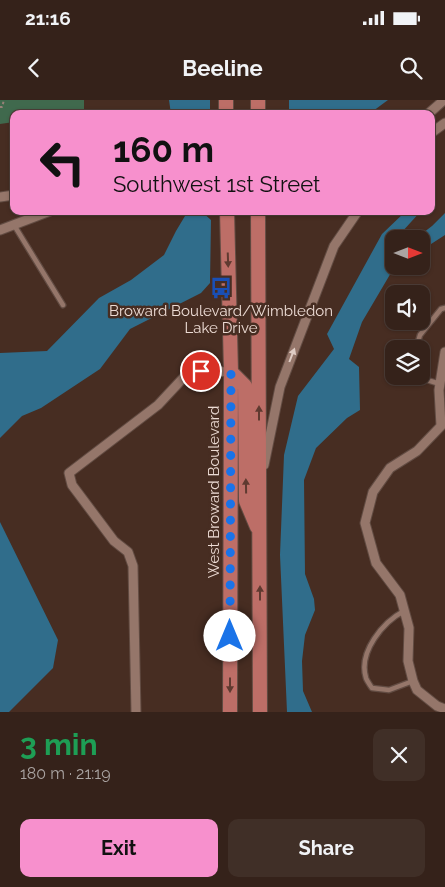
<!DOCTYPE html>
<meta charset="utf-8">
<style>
:root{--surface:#35221a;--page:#402f27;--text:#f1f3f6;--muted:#aaa4a2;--line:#4f3f39;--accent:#f790cd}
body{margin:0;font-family:Raleway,sans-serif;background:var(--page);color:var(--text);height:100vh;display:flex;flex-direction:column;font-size:19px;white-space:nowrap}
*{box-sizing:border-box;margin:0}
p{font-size:16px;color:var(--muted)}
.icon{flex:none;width:28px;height:28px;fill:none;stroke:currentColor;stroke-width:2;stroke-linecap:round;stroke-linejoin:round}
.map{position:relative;height:612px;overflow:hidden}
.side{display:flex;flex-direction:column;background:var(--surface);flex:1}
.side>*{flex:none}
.guide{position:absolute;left:10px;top:10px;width:425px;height:105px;border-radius:10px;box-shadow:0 1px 4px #0004,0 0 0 1px var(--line);background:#f790cd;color:#111;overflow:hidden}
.needle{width:32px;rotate:90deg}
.tools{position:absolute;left:385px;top:130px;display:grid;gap:10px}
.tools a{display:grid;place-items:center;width:45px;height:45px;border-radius:10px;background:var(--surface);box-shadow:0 1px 4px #0004,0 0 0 1px var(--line);font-size:25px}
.pin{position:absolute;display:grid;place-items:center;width:42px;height:42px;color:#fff;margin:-21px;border:2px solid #fff;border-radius:50%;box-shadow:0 1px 5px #0007}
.me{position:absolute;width:55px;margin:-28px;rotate:0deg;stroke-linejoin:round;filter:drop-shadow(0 0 4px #0008)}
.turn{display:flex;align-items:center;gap:18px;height:105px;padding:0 20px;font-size:22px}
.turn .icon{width:65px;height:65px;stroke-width:2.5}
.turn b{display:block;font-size:35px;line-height:42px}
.round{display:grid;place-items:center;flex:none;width:52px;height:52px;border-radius:10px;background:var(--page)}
.headline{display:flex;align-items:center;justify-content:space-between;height:85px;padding:0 20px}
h1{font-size:30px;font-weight:700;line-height:38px;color:#1e9e55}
.cta{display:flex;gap:10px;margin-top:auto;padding:10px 20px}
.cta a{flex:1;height:58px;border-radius:10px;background:var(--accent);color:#111;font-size:20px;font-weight:700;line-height:58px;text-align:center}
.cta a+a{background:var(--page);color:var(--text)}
.status{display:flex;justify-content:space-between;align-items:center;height:35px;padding:0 25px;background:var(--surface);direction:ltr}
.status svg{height:14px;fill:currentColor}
header{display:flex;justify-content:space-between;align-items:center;height:65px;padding:0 20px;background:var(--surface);font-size:22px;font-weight:700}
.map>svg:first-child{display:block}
.green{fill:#40694d}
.water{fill:#306d8b}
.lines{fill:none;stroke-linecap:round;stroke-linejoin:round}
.service-casing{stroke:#624c43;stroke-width:7}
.minor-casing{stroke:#624c43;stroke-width:11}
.primary-casing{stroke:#624c43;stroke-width:16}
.path{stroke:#978178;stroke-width:2;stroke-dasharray:2.5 2.5;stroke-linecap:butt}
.service{stroke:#95766a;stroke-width:4.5}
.minor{stroke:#95766a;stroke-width:9}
.primary{stroke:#bd6e67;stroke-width:14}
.oneway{fill:#5f3a30}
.oneway2{fill:#dfccc4}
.route{stroke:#1a73e8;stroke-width:9;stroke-dasharray:0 16.2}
.labels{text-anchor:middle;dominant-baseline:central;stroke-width:5;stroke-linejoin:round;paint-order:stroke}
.poi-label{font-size:15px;fill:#ecdbd4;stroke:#472d22}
.street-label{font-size:15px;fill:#ecdbd4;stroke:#472d22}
</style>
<div class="status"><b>21:16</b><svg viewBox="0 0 49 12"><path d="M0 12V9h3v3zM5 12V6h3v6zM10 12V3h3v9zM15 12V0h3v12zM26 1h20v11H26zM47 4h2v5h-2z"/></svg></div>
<header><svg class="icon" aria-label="back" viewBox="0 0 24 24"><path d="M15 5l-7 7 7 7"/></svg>Beeline<svg class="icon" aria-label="search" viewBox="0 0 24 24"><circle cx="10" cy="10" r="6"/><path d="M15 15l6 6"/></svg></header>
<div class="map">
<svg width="445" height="612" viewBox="0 0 445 612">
<rect width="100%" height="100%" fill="#472d22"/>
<path class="green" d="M 0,0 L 84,0 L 84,9 L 57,14 L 14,14 L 14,22 L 0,24 Z"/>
<path class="water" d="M 169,0 L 210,0 L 210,14 L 171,14 Z
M 289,0 L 388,0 L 369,14 L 289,14 Z
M 188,111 L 201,111 L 211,120 L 210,183 L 201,193 L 130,229 L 100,269 L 41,308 L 22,316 L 0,338 L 0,253 L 47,251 L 99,198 L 131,180 L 164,155 L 176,131 Z
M 406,111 L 421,111 L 401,133 L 400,139 L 394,139 L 394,166 L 395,166 L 362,222 L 349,259 L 359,267 L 360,310 L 347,318 L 316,348 L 304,380 L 305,474 L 314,499 L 315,510 L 305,535 L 302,561 L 303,591 L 312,612 L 287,612 L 280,455 L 284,355 L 298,296 L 334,249 L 327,234 L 382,134 Z
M 445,113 L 445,135 L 428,146 L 421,148 L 421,139 L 415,139 L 432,126 Z
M 0,422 L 58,540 L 53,568 L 9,612 L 0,612 Z"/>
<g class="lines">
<g class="service-casing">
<path id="service" d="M 14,125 L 63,205
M 416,249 L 420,235 L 441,209 L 445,208
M 421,274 L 424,279 L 440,284
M 404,511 C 383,522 358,552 366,578 C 367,581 370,585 372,588 L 389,590 L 413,581"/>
</g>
<g class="minor-casing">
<path id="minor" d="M 428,14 L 444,0
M 431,33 L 445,23
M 0,97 L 14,95
M 0,130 L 50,111
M 441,326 L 417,351 L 390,368 L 373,392 L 365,423 L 376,463 L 400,495 L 409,528 L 408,561 L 413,581 L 417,590 L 437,606 L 445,609
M 441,326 L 439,290 L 445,252
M 264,365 L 280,287 L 334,146 L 358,111
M 136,612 L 133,466 L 128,452 L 114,441 L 72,385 L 69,373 L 158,305 L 186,275 L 201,271 L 231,272"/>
</g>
<g class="primary-casing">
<path id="primary" d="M 226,0 L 226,14
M 258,0 L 258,14
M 227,111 L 231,272 L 230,612
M 258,111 L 260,612
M 231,272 L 245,286 L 246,401 L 257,427"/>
</g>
<path class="path" d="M 0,7 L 2,7 L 4,0"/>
<use href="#service" class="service"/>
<use href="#minor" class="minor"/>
<use href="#primary" class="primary"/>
</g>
<defs><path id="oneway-solid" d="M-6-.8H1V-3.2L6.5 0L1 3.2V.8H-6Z" transform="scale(1.25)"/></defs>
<g class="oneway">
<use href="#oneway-solid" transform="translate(228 160) rotate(88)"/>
<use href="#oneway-solid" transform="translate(259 313) rotate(-90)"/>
<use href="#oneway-solid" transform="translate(246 386) rotate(-91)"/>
<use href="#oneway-solid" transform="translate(260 493) rotate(-90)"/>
<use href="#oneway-solid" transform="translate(230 585) rotate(90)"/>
</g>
<use class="oneway2" href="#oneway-solid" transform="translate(292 255) rotate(-69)"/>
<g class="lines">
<path class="route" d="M 201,271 L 231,272 L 230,536"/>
</g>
<defs>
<g id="bus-bare" transform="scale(1.725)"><path d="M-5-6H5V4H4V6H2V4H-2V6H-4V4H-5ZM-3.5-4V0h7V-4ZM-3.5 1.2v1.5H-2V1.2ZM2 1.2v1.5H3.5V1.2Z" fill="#1a4fb4" stroke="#472d22" stroke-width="2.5" paint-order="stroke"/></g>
</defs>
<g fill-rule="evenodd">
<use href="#bus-bare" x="221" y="188"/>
</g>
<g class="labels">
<g class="poi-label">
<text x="221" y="211">Broward Boulevard/Wimbledon<tspan x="221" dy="17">Lake Drive</tspan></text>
</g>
<g class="street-label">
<text transform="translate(214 392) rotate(-90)">West Broward Boulevard</text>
</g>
</g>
</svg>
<div class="tools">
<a><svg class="needle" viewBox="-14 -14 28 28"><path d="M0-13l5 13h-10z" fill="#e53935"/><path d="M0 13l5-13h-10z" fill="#aaa4a2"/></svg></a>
<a><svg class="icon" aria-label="sound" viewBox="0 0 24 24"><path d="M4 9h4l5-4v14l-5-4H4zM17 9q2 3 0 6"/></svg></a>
<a><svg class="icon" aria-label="layers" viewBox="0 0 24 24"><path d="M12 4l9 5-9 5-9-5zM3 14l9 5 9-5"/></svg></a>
</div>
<div class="pin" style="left:201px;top:271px;background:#d93025"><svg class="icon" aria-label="arrive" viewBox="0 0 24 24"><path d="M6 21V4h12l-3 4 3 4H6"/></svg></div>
<svg class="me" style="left:230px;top:536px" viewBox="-20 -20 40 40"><circle r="19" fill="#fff"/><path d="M0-13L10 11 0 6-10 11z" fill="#1a73e8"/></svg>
<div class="guide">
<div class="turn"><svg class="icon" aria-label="left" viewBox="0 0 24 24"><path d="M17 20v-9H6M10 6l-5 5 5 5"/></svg><div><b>160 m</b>Southwest 1st Street</div></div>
</div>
</div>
<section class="side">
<div class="headline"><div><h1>3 min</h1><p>180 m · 21:19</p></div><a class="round"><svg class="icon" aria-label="close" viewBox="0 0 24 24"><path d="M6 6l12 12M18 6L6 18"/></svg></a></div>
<div class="cta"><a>Exit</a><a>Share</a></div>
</section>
